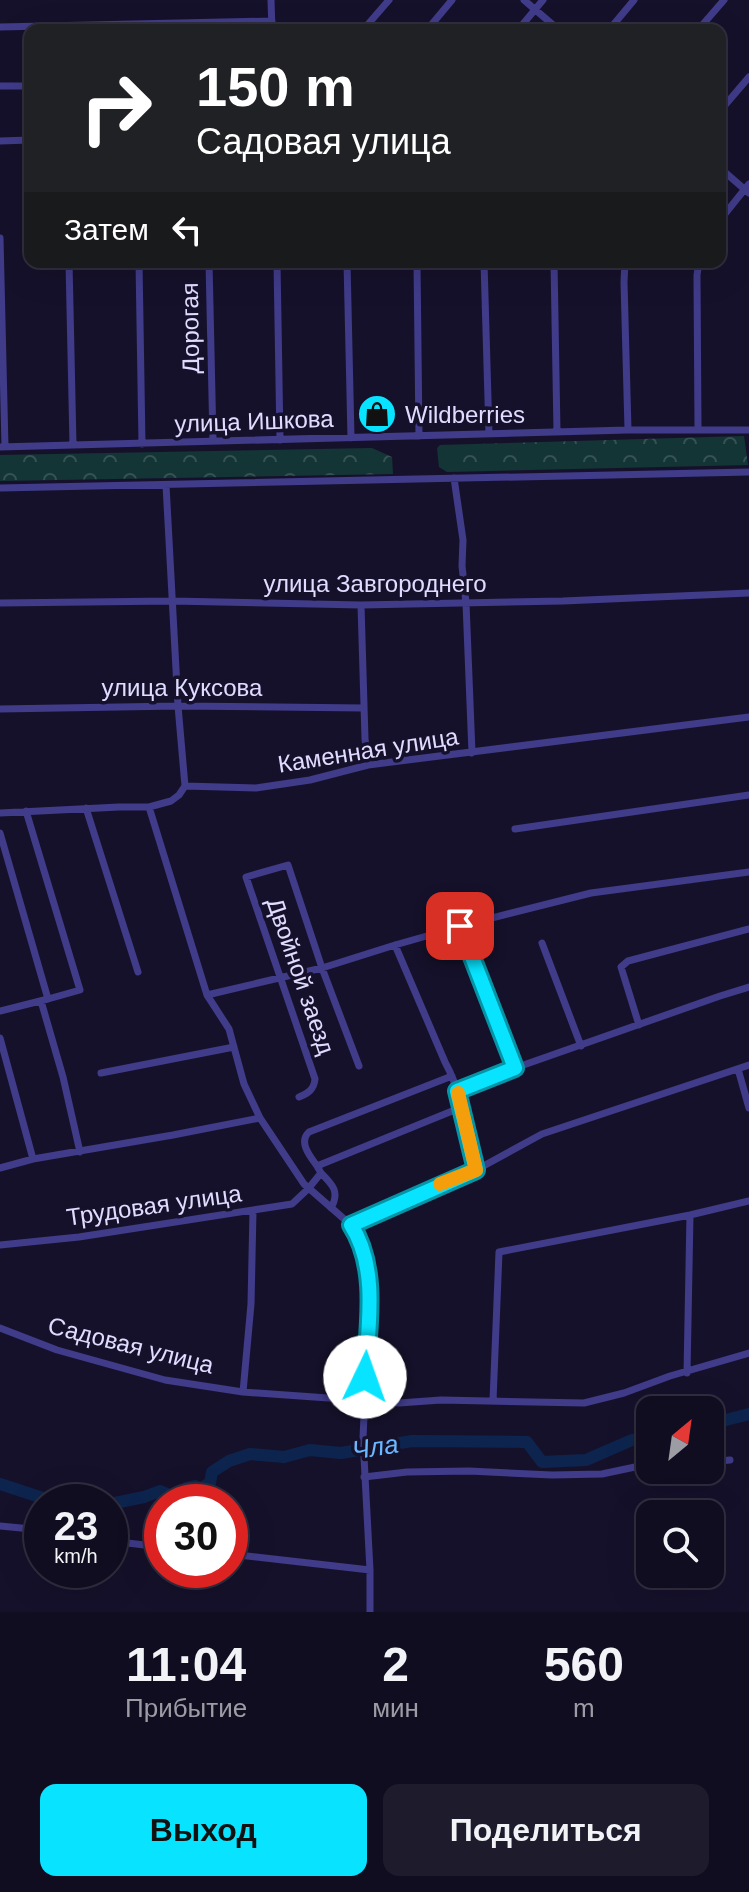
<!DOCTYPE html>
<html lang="ru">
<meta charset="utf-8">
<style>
:root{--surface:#100d20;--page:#1e1b2d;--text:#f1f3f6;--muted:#9c9ca5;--line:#302d3e;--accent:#08e4ff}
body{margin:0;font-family:Arial,sans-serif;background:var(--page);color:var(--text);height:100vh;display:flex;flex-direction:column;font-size:30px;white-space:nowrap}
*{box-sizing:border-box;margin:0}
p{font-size:26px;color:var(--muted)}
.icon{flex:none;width:44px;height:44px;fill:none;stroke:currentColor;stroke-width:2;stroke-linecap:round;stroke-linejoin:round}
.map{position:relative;height:1612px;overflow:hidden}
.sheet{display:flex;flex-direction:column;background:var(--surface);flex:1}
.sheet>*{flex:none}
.banner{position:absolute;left:24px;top:24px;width:702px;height:244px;border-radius:16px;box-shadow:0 8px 32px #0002,0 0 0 2px var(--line);background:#202124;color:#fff;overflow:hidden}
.needle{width:52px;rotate:29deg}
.controls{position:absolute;left:636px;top:1396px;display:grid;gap:16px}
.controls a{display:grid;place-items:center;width:88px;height:88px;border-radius:16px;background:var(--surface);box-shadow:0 8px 32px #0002,0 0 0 2px var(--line);font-size:40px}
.speed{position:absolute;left:24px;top:1484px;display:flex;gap:16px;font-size:40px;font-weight:700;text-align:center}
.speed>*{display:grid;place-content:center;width:104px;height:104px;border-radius:50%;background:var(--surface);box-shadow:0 8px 32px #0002,0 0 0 2px var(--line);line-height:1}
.speed small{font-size:20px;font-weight:400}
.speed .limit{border:12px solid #d22;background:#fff;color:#111}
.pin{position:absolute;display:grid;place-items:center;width:68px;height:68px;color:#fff;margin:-34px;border-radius:16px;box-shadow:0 4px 12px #0006}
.me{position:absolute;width:88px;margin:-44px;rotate:3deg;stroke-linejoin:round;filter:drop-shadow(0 0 6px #0008)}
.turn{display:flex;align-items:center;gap:28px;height:168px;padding:0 40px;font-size:36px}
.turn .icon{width:104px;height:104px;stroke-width:2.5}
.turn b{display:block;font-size:56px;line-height:68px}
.then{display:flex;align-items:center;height:76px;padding:0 40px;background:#0003;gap:16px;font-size:30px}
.eta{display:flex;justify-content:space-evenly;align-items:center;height:136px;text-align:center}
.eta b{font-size:48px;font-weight:800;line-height:56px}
.primary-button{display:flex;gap:16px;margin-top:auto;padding:16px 40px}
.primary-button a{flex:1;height:92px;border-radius:16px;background:var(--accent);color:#111;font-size:32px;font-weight:800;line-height:92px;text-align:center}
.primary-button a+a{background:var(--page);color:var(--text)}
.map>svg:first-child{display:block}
.forest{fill:url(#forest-crowns)}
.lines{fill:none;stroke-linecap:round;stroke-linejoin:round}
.river{stroke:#0d254e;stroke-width:12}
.minor{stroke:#403c8a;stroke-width:7}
.route-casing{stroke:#0594a6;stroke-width:20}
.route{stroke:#08e4ff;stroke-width:14}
.slow{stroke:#f59e0b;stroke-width:14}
.labels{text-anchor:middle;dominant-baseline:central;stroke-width:7;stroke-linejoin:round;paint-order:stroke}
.street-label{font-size:24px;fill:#e0dcff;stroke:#16112b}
.poi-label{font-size:24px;fill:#e0dcff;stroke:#16112b;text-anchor:start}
.water-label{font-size:26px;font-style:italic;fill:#6ab8ff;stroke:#16112b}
</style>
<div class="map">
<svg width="749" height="1612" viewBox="0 0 749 1612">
<defs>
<pattern id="forest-crowns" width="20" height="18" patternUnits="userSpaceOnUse" patternTransform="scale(2)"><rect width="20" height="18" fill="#143535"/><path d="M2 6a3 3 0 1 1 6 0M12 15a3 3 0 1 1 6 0" fill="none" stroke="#365253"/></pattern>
</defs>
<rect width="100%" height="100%" fill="#16112b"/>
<path class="forest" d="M 744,436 L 748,465 L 447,472 L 439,467 L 437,448 L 440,445 Z
M 372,448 L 392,457 L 393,474 L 0,481 L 0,455 Z"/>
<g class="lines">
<path class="river" d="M 710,1424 L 749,1414
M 0,1484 L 55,1502
M 110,1504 L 144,1497 L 160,1491 L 179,1499 L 186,1488 L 195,1486 L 200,1489 L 210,1483 L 212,1472 L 229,1461 L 250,1454 L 284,1457 L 310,1450 L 341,1453 L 412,1441 L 527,1442 L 542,1462 L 586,1460 L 632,1440 L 650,1436"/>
<path class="minor" d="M 271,0 L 272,30
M 524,0 L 559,30
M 0,27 L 272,21
M 363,30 L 389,0
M 427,30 L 452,0
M 518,30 L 543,0
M 609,30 L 634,0
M 698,30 L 724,0
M 0,86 L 30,86
M 720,111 L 749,77
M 0,141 L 30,140
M 720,168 L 749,193
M 720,220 L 749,184
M 0,238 L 5,447
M 69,262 L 73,445
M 139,262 L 142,444
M 209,262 L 213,441
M 277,262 L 280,440
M 347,262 L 351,438
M 417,262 L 419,436
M 484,262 L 489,434
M 554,262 L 557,432
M 625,262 L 624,282 L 628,430
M 698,429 L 697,275 L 699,262
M 0,447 L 628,430 L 749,430
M 454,478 L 463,540 L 462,566 L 466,603 L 472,753
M 166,485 L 178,706 L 185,786
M 0,488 L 749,472
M 0,603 L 172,601 L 361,605 L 563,601 L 749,593
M 361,605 L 365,739 L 368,765
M 0,709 L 178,706 L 364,708
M 149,807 L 207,995 L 229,1029 L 244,1084 L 260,1118 L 304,1184 L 351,1225 L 357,1234 L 366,1257 L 369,1304 L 363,1438 L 370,1570 L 370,1612
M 86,808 L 138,972
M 26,811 L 80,990 L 48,999
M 0,813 L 119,807 L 149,807 L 171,801 L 179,795 L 185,786 L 256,788 L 310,780 L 368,765 L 749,717
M 515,829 L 749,795
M 0,833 L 48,999 L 0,1011
M 460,926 L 515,1068
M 542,943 L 581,1046
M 395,945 L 445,1062 C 463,1095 468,1134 476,1170
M 207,995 L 322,968 L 395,945 L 476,922 L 591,893 L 749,872
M 41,1001 L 63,1077 L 80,1152
M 639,1025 L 621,967 L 628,961 L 749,929
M 0,1038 L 33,1159
M 738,1069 L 749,1108
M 101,1073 L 234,1047
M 452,1076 L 309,1132 C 298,1142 310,1156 317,1166 L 462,1107
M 457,1091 L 515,1068 L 720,996 L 749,987
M 299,1097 C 309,1093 314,1089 315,1079 L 246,877 L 288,865 L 322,968 L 359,1066
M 0,1168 L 33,1159 L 173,1135 L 260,1118
M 321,1173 C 333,1185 340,1192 331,1208
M 351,1225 L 476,1170 L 542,1134 L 749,1065
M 0,1245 L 79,1237 L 292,1204 L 308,1189 L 321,1173 L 317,1166
M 0,1328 L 57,1350 L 165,1380 L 243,1392 L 399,1403 L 441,1400 L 584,1403 L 624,1393 L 670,1376 L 749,1353
M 687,1373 L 690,1215
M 243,1392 L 251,1304 L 253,1211
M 493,1401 L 499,1252 L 690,1215 L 749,1201
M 710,1462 L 730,1460
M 364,1477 L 407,1472 L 469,1471 L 552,1475 L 602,1474 L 635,1467 L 650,1468
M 0,1526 L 42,1530
M 110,1541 L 162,1547
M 230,1554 L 370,1570"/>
</g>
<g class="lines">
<g class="route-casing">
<path id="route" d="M 365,1377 C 368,1328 379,1268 351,1225 L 476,1170 L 457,1091 L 515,1068 L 460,926"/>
</g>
<use href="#route" class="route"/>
<path class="slow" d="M 440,1184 L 476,1170 L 458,1093"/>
</g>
<defs>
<g id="shop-disc" transform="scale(2)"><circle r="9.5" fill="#08e4ff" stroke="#16112b"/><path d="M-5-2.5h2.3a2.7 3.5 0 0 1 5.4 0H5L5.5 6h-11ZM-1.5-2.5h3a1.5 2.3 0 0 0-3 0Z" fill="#111"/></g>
</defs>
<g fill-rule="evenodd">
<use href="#shop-disc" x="377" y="414"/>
</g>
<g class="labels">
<g class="street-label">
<text transform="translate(190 328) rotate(-91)">Дорогая</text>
<text transform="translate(254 421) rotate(-2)">улица Ишкова</text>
<text x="375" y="583">улица Завгороднего</text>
<text x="182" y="687">улица Куксова</text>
<text transform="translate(368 750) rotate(-9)">Каменная улица</text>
<text transform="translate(301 976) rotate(71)">Двойной заезд</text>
<text transform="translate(154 1205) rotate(-8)">Трудовая улица</text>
<text transform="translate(131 1345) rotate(14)">Садовая улица</text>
</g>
<g class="poi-label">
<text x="405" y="414">Wildberries</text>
</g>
<g class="water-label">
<text transform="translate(375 1447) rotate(-9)">Чла</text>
</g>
</g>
</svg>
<div class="controls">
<a><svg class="needle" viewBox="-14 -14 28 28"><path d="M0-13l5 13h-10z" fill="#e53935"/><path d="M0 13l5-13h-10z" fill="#9c9ca5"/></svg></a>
<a><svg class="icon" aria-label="search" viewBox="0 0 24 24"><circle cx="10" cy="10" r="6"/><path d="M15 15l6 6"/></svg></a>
</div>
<div class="speed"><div>23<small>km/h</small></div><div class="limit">30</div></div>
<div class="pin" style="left:460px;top:926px;background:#d93025"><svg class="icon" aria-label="arrive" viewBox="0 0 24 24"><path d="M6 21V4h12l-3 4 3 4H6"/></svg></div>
<svg class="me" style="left:365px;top:1377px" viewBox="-20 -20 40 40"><circle r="19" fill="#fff"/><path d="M0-13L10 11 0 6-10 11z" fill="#08e4ff"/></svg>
<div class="banner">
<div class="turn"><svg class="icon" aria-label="right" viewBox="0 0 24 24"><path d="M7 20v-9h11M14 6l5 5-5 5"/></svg><div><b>150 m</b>Садовая улица</div></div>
<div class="then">Затем<svg class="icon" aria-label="left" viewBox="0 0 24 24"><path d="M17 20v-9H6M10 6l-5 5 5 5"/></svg></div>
</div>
</div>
<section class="sheet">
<div class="eta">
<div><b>11:04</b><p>Прибытие</p></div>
<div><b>2</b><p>мин</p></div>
<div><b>560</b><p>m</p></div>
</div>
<div class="primary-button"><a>Выход</a><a>Поделиться</a></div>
</section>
